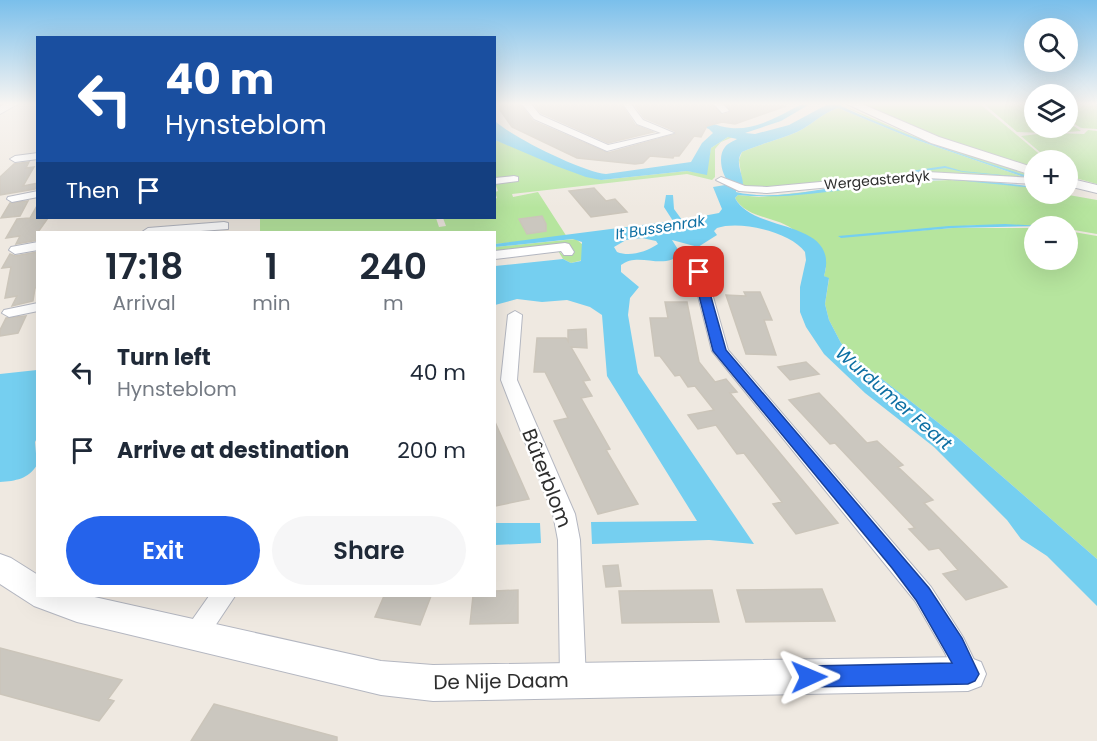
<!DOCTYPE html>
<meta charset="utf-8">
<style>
:root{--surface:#fff;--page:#f6f6f7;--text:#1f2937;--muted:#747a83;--accent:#2563eb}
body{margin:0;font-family:Poppins,sans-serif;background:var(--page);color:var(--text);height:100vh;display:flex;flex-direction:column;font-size:22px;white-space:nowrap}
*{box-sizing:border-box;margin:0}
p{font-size:20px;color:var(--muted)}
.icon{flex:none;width:33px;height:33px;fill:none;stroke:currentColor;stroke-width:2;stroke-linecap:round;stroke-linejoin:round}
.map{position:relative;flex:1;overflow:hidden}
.drawer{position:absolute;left:36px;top:231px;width:460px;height:366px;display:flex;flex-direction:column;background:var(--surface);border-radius:0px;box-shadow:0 6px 24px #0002}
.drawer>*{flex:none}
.hud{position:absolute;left:36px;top:36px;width:460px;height:183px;border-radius:0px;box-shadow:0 6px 24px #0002;background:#1a4fa0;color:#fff;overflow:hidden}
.buttons{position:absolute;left:1024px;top:18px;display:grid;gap:12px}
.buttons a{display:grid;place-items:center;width:54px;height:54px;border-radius:50%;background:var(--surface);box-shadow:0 6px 24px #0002;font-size:30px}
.pin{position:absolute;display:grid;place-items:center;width:51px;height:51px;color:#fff;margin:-26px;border-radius:12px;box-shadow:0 3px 9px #0006}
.me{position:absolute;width:66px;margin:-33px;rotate:89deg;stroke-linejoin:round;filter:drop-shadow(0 0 4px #0008)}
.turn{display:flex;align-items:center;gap:21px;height:126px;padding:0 30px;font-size:27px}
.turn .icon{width:78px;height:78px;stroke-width:2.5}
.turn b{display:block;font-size:42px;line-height:51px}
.then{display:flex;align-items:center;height:57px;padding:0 30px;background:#0003;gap:12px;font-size:22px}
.eta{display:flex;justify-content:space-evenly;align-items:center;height:102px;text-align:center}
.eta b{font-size:36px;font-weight:600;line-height:42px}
.primary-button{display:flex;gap:12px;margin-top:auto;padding:12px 30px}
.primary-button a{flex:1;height:69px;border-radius:36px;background:var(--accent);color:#fff;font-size:24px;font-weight:600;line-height:69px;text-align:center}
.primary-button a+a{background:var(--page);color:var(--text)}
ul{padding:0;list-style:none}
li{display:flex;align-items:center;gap:18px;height:78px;padding:0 30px}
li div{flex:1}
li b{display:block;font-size:22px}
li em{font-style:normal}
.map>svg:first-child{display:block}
.green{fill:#b6e59e}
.water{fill:#75cff0;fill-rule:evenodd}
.building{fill:#cbc7bf;stroke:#cbc5ba;stroke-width:1.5}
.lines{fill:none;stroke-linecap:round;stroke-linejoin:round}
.street-casing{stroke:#b4b7c1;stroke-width:2}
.secondary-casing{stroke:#b4b7c1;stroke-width:2}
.street{fill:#fff;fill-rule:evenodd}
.secondary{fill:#fff;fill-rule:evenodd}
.route{fill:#2563eb;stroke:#184099;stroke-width:1.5}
.labels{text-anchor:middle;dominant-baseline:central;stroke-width:5;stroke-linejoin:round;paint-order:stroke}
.far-street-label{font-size:14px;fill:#2e2e2e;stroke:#fff}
.far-water-label{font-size:15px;font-style:italic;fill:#0d6fa3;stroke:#fff}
.water-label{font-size:18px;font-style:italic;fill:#0d6fa3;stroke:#fff}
.near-street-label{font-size:20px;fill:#2e2e2e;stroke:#fff}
</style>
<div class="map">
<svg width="1097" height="741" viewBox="0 0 1097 741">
<rect width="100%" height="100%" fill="#efe9e1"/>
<path class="green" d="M 856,104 L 980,104 L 1043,157 L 1035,160 L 1035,170 L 921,133 Z
M 984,104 L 1035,104 L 1035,128 L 1068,128 L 1068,122 L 1081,131 L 1054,133 L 1084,134 L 1088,130 L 1097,131 L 1097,184 L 1068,176 L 1068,160 L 1042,160 L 1048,159 L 1021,136 L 1047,133 L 1017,132 Z
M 1068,104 L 1097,104 L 1097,129 L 1081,128 L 1068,120 Z
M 842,105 L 913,136 L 1035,177 L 1035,180 L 1022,181 C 979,175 937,172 894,176 C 849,180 786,196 743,187 L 739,160 L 742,152 C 759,144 779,140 797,132 C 812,125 822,113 838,108 L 911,138 L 1024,177 L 1013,178 L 1028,178 L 892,130 Z
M 728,137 L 733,137 L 721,142 L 715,149 L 715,177 L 712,180 L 687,174 L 512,194 L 513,197 L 538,192 L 567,237 L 495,244 L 495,232 L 260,232 L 260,218 L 436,218 L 439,227 L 446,226 L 443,218 L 495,218 L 495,199 L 497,198 L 495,192 L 498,191 L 495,183 L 518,180 L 516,177 L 495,179 L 495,140 L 601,180 L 687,171 L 701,173 L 707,168 L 711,148 Z
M 949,180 L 991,182 L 1035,188 L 1035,194 L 1063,194 L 1097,200 L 1097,234 L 1068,229 L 1068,226 L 976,225 L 839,237 L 953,228 L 1035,228 L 1035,260 L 1068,260 L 1068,231 L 1097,236 L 1097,559 L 958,438 L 860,362 L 841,343 L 829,320 L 825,304 L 829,279 L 824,276 L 826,268 C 817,257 808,242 796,232 C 780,216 747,220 735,198 L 738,195 L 759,197 L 870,185 Z
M 576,239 L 583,245 L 583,260 L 571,263 L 563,259 L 557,249 L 563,255 L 574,253 L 569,243 L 495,251 L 495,247 Z"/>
<path class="water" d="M 802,104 L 810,104 L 781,121 L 745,133 L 755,134 L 789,125 L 828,104 L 842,104 L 841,106 C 900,134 962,155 1025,175 L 1028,178 L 963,172 L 945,168 L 912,173 L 910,171 L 945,166 L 962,171 L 1024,177 L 911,138 L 838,108 C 822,113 812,125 797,132 C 779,140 759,144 742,152 C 734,163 744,175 743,187 L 736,189 L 736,192 C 774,201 818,189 855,184 C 919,177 972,178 1035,187 C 1031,189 964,180 950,180 C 879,179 809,202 738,195 L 735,198 C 753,234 841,218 824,276 L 829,278 L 825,304 L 829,320 L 841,343 L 860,362 L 958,438 L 1097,559 L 1097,606 L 1047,556 L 1021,539 L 1007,520 L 934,447 L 865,393 L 824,354 L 806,327 L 800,312 L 800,287 L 806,260 L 805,252 C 791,232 740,220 717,228 L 714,231 L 717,235 L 698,247 L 672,240 L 681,254 C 663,271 639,251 621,265 L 621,272 L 639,287 L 630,298 L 628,315 L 638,373 L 754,544 L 709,540 L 592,544 L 591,522 L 697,521 L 607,376 L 602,315 L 590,307 L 567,300 L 542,302 L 517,299 L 495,305 L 495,266 L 563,259 L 571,263 L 581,261 L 582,242 L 573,239 L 495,247 L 495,244 L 673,221 L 664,207 L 666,195 L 673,195 L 674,209 L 682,220 L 719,213 L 722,209 L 713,187 L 731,184 C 722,178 717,156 725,147 C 728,143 734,141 737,139 L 728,137 L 711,148 L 707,175 L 687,171 L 601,180 L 586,177 L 556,166 L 495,140 L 495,121 C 512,137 583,172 606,174 L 691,162 L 702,143 L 713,133 L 709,129 L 685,120 C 701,115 714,127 731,128 C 757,130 779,116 802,104 ZM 642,238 L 656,241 L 658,244 C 646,252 630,257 617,252 L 614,247 L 626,240 Z
M 1005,224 L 1043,226 L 953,228 L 841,238 L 838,236 L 949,226 Z
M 37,370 L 38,436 L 35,442 L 37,465 C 28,479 16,481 0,482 L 0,374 Z
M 495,523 L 540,523 L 541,543 L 495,545 Z"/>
<path class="building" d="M 500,104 L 520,104 L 533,121 L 608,153 L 676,134 L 675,131 L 644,118 L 634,104 L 712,104 L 723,115 L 731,112 L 726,104 L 786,106 L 735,124 L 722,122 L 707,126 L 701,137 L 694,136 L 679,156 L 674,156 L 673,158 L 650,156 L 643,163 L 635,164 L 577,158 L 512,127 L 500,110 Z
M 534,104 L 621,104 L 635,125 L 653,132 L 608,143 L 541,113 Z
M 29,162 L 26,168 L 34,167 L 23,186 L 38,183 L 35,189 L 0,195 L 0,177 L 14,164 Z
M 594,188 L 606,201 L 615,199 L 627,212 L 591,217 L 569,191 Z
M 28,201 L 20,216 L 1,218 L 10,203 Z
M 38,204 L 38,218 L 48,218 L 38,232 L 38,240 L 16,244 L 20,236 L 6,238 L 17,219 L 30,218 Z
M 542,216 L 546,224 L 546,231 L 527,234 L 519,219 Z
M 38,252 L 38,287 L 35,288 L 33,301 L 12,306 L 17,296 L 5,298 L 11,267 L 2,268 L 10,254 L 15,256 Z
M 744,292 L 760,292 L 772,320 L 764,320 L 776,355 L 746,354 L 726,295 L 746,296 Z
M 665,302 L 687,302 L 699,362 L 715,382 L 726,379 L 737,392 L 730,393 L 838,523 L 796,534 L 773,504 L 782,502 L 744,453 L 737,454 L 716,425 L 698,429 L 688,415 L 714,410 L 695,386 L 688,387 L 680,375 L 675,376 L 660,356 L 655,356 L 650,318 L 668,318 Z
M 26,316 L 18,333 L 0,336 L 0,330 L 6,318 Z
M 586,329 L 587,348 L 571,347 L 590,380 L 583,381 L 592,396 L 581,398 L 610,449 L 606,450 L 638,504 L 598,514 L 554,421 L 568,418 L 545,372 L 534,372 L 537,338 L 566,338 L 568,341 L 568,330 Z
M 806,362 L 819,374 L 790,380 L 778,367 Z
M 819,393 L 867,443 L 877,441 L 903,465 L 898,467 L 933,500 L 924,503 L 1007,587 L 966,600 L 943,574 L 958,570 L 939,548 L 929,550 L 909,529 L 915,528 L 835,443 L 830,444 L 789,400 Z
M 495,422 L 529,499 L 495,506 Z
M 618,565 L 621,586 L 606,587 L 603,566 Z
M 822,589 L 835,621 L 746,622 L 737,590 Z
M 518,590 L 518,623 L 470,624 L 473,596 L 495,596 L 495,591 Z
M 712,590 L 719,622 L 622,623 L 619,591 Z
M 384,596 L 431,596 L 420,625 L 375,617 Z
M 0,648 L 84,670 L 122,680 L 108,699 L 114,701 L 99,721 L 0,694 Z
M 214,704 L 337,737 L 337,741 L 191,741 Z"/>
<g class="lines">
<g class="street-casing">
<path id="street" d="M 522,104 L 531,104 L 540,115 L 608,145 L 661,133 L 637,124 L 623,104 L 631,104 L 643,120 L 674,133 L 607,151 L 534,119 Z
M 714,104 L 723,104 L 729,111 L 722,113 Z
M 38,153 L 38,159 L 15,162 L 10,159 L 15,156 Z
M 927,172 L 1035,178 L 1035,184 L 927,178 L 767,193 L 739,191 L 716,180 L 721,177 L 745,186 L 767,187 Z
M 514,176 L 518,177 L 518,181 L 495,184 L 495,178 Z
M 38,191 L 38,197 L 12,202 L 7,199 L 8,197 Z
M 224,222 L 228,223 L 228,229 L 187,232 L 142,232 L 148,228 Z
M 38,242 L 38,250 L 15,254 L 9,250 L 11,247 Z
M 565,243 L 569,244 L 574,252 L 572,255 L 564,255 L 561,251 L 495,259 L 495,251 Z
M 699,268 L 706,272 L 728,350 L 931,587 L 963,637 L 981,674 L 977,683 L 968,687 L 959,683 L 945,653 L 915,601 L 712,351 L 692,272 Z
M 38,303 L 38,311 L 9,317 L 2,313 L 4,310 Z
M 515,311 L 522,315 L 517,380 L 575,514 L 580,540 L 586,680 L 582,689 L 573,693 L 564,689 L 560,680 L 558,540 L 553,514 L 501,380 L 508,315 Z
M 209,596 L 235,596 L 205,641 L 196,644 L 187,641 L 183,633 Z"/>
</g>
<g class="secondary-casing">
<path id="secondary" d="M 4,104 L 18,104 L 0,114 L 0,107 Z
M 847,104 L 862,104 L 939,137 L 1035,168 L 1035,176 L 931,143 Z
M 1068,178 L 1097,185 L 1097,193 L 1068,186 Z
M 0,554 L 11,558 L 38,575 L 38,596 L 90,596 L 381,661 L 433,665 L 968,657 L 981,662 L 986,674 L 981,686 L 968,691 L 433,701 L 381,695 L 77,622 L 34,606 L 0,584 Z"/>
</g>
<use href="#street" class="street"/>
<use href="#secondary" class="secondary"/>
</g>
<linearGradient id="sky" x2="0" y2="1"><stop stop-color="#7abfeb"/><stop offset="0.5" stop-color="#f8f5f2"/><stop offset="1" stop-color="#f8f5f2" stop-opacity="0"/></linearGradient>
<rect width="1097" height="208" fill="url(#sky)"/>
<path class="route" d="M 699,268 L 704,272 L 726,350 L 929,588 L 962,638 L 979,674 L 975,681 L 968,684 L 809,687 L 802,684 L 798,677 L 802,669 L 809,666 L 952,663 L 916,600 L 892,568 L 713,351 L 693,272 Z"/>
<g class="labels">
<g class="far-street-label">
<text transform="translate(877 180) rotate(-5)">Wergeasterdyk</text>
</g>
<g class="far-water-label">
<text transform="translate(660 227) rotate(-9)">It Bussenrak</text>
</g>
<g class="water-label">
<text transform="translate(894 398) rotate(41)">Wurdumer Feart</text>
</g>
<g class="near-street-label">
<text transform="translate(547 478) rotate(69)">Bûterblom</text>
<text transform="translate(501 681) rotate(-1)">De Nije Daam</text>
</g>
</g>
</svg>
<div class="buttons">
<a><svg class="icon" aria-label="search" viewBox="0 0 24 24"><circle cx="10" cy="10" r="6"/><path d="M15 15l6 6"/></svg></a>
<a><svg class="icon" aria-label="layers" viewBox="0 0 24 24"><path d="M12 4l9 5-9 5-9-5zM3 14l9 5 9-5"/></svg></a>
<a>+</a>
<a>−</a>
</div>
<div class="pin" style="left:699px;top:272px;background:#d93025"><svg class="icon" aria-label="arrive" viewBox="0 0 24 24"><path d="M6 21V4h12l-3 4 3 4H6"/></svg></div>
<svg class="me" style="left:809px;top:677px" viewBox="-20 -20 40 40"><path d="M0-17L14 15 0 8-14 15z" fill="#2563eb" stroke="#fff" stroke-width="4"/></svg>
<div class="hud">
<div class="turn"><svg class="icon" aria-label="left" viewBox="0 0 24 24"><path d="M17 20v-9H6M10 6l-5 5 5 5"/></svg><div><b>40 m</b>Hynsteblom</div></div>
<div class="then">Then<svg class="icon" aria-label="arrive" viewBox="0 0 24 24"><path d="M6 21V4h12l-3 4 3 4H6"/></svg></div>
</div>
<section class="drawer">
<div class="eta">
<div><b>17:18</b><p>Arrival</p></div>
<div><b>1</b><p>min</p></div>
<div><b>240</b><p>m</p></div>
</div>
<ul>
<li><svg class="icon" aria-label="left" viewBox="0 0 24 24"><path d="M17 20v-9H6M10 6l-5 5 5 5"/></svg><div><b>Turn left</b><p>Hynsteblom</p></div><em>40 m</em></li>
<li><svg class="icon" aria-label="arrive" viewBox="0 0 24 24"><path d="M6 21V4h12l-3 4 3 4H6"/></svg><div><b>Arrive at destination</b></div><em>200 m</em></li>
</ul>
<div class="primary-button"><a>Exit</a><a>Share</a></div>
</section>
</div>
